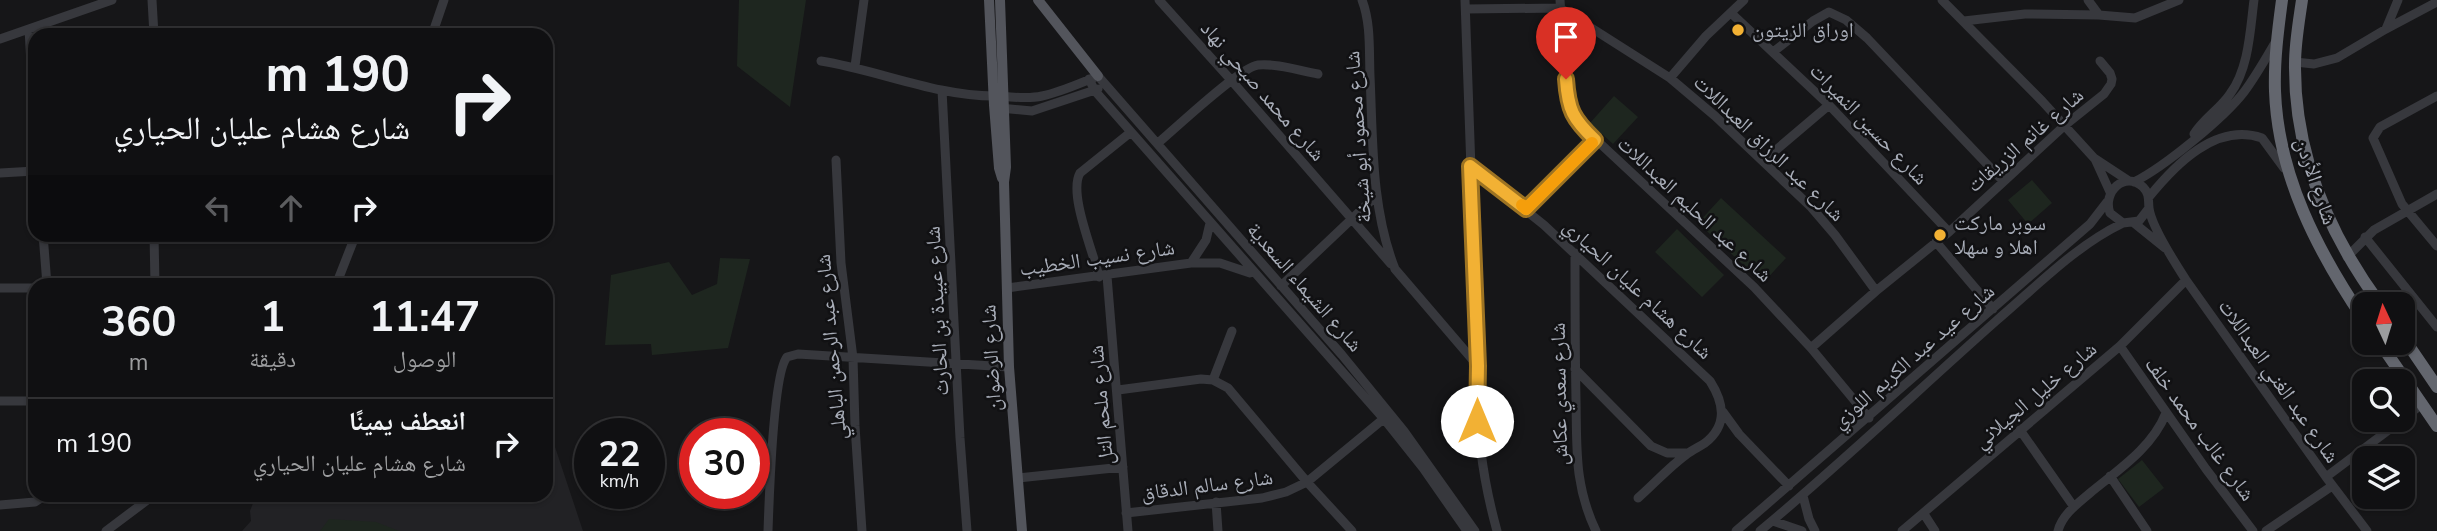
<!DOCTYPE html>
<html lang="ar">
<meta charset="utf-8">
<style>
:root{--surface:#101012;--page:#19191b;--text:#f1f3f6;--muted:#9c9d9f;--line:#303032}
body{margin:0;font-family:"Nunito Sans","Noto Naskh Arabic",sans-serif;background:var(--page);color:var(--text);direction:rtl;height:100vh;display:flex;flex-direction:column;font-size:26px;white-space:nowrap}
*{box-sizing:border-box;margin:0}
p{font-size:23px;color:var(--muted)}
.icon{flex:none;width:38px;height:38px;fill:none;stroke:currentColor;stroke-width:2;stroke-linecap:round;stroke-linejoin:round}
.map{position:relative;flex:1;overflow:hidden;direction:ltr}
.side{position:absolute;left:28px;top:278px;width:525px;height:224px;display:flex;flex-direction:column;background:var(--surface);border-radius:21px;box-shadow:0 2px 5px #0004,0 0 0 2px var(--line);direction:rtl}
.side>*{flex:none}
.hud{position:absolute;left:28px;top:28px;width:525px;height:214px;border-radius:21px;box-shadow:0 2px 5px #0004,0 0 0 2px var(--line);direction:rtl;background:#101012;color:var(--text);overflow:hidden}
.needle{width:46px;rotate:356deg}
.controls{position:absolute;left:2352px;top:292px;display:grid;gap:14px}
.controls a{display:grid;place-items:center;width:63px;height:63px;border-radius:14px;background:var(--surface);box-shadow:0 2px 5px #0004,0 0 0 2px var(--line);font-size:35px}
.speed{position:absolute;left:574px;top:418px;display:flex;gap:14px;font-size:35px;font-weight:700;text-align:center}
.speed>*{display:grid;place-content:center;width:91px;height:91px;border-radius:50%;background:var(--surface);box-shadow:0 2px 5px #0004,0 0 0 2px var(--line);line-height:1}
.speed small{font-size:18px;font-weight:400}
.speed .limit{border:10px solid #d22;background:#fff;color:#111}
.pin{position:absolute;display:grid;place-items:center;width:60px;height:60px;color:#fff;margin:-72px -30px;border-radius:50% 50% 50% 0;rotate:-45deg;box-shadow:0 0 7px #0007}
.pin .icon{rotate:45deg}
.me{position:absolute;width:77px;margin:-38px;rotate:0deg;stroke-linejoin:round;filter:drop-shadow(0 0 5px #0008)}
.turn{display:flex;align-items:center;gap:24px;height:147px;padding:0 28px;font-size:32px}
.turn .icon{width:91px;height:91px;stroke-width:2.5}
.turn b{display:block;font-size:49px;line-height:60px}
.lanes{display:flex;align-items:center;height:66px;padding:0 28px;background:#0003;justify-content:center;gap:35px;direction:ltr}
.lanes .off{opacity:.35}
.eta{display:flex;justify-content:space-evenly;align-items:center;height:119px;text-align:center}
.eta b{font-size:42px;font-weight:700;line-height:49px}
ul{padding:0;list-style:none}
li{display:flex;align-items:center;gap:21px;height:91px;padding:0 28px;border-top:2px solid var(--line)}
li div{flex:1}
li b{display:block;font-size:26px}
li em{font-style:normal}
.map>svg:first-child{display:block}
.built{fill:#222225}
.green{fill:#1e261f}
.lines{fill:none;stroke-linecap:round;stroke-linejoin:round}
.minor{stroke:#37383d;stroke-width:9}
.major{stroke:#53555c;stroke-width:10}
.highway{stroke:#63666e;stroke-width:12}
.route-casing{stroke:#9d7322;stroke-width:18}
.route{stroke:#f2b134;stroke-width:12}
.slow{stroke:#f59e0b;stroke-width:12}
.poi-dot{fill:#f2b134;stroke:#111113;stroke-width:2.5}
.labels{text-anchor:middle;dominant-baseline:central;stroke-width:5;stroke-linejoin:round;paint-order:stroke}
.poi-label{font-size:21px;fill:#a8adb8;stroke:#111113;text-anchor:start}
.street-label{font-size:21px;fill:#a8adb8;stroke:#111113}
</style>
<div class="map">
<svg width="2437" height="531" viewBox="0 0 2437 531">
<rect width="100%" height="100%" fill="#161618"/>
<path class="built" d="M 546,420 L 583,531 L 242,531 L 251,521 L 250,511 L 256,495 L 546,495 Z"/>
<path class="green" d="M 739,0 L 806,0 L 790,107 L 737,66 Z
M 1614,96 L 1638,117 L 1613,144 L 1590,123 Z
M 2032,180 L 2052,203 L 2028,224 L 2008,200 Z
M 1721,198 L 1786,258 L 1763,283 L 1698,223 Z
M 1677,229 L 1724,275 L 1702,297 L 1655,252 Z
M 720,258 L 750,259 L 728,348 L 652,355 L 651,344 L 605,345 L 611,275 L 669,262 L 692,295 L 717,284 Z
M 2142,460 L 2164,488 L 2139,507 L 2118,479 Z
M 329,519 L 376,522 L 399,531 L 320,531 Z"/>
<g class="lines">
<path class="minor" d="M 152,0 L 154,35
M 1159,0 L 1231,80 L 1391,264
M 1362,0 C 1371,23 1369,51 1370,76 C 1373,141 1371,208 1395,269 L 1478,366
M 1465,0 L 1478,366 C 1476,426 1481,473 1497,531
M 1560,0 L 1567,98 L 1576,121 L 1754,287 L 1811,348 L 1869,418
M 1942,0 L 2042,101 L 2094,158 L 2129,181
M 2088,0 L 2099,15
M 1466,9 L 1560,8 L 1670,78 L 1715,116 L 1811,207 L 1835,235 L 1876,291
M 1731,13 L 1829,105 L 1949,232
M 1964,21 L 2025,14 L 2099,15 L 2135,18 L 2179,0
M 29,29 L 35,134
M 2386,29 L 2398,0
M 432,35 L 444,0
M 0,39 L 112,0
M 1773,52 L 1813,21 L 1829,12 L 1846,20 L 1867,38 L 2003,181
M 821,61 C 878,70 936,96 994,96 C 1011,96 1025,100 1042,96 C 1061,92 1080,83 1098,76 L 1342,355 L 1404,431 L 1475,531
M 2295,62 L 2314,64 L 2337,58 L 2386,29 L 2437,2
M 855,66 L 864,0
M 1670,78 L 1706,36 L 1744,0
M 1089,79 L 1095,91 L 1384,419 L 1423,468 L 1467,531
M 942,90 L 960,438 L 967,531
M 2437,96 L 2380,127 L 2373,138 L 2402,204 L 2437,246
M 1000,108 L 1032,111 L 1098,89
M 2194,134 C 2204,118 2220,109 2230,94 C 2249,68 2250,31 2254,0
M 1158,143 C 1176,128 1240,67 1258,65 C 1277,63 1300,71 1318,74
M 2095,159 L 2110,192
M 836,160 L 841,263 L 853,358 L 855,426 L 862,531
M 1763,161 L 1829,105
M 1470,166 L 1544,225 L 1710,381 C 1724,403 1728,425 1705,443 C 1699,447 1692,450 1687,454 C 1669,467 1654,484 1638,498
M 0,173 L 35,171
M 2134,182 C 2164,167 2224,118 2244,92 C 2256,76 2266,58 2276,41
M 2149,197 C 2175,165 2216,122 2262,138 L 2284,168
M 2149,208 L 2139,221 L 2123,223 L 2110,213 C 2102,192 2125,170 2143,187 C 2150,194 2148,200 2149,208 C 2151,226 2175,263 2186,280 L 2326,477 L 2367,531
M 1526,209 L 1595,140
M 2134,223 L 2165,248
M 43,234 L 47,285
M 154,234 L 155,285
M 2365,237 L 2437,327
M 1936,242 L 1993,309
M 1575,253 C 1575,302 1575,350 1576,399 C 1577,448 1574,485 1596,531
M 2347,257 L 2374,230 L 2437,194
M 1191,263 L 1206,240 L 1210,223
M 1107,276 L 1128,531
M 1099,277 C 1094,253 1068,194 1080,173 L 1131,132
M 336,285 L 356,234
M 1281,286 L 1376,196
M 0,288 L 35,288
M 1007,288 L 1191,263 L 1220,263 L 1250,273
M 2120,346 L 2206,469 L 2253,531
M 1811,348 L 1876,291 L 1949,232 L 2064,126 L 2104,94 L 2111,84 L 2112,79 L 2110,73 L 2100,61
M 1575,369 L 1651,446 L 1667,453 L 1688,453
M 1213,380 L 1232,331
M 1118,390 L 1201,379 L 1213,380 L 1228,388 L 1307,482 L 1352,531
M 0,401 L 35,401
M 1723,412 L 1739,434 L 1789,486
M 2403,419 L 2422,404
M 2020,430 L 2074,507
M 2110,476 L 2147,531
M 2326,477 L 2402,420
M 1018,478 L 1123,467
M 1803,496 L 1809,519 L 1815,531
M 1216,502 L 1218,531
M 0,505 L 35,502 L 46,495
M 1126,513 L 1262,498 L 1286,492 L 1307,482 L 1387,416
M 1924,514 L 1935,531
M 1773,521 L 1802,531
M 106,531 L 154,495
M 768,531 C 769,503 773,373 787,357 L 798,354 L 1009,367
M 1736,531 L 2090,224 L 2107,202
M 1760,531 C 1841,464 1917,391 1996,321 C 2036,287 2075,246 2123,223
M 1902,531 L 2120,346 L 2186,280
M 2058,531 C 2062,515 2077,504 2090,493 C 2118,470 2152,448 2166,413
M 2266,531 L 2332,486"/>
<path class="major" d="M 989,0 L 994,105 L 999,168 L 1002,178
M 1000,0 L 1006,167 L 1004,182 L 1009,367 L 1022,531
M 1038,0 L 1098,76"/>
<path class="highway" d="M 2282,0 C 2278,30 2274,61 2275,91 C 2278,176 2318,252 2364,320
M 2302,0 C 2299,21 2295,43 2295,64 C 2294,153 2328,233 2380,304
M 2403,337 L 2437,387
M 2380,343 L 2437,426"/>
</g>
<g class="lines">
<g class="route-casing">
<path id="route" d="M 1477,421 L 1478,366 L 1470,166 L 1526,209 L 1595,140 C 1573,119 1568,110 1566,79"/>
</g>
<use href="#route" class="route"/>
<path class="slow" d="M 1522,205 L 1526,209 L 1592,143"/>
</g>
<g class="poi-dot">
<circle cx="1738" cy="30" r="7"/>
<circle cx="1940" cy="235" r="7"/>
</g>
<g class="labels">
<g class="poi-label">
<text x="1752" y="30">اوراق الزيتون</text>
<text x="1954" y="223">سوبر ماركت<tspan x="1954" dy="24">اهلا و سهلا</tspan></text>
</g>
<g class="street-label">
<text transform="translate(1263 91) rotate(49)">شارع محمد صبحي نهاد</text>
<text transform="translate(1869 124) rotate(46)">شارع حسين النميرات</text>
<text transform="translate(1358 137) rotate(-94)">شارع محمود أبو شيخة</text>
<text transform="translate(2025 140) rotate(-41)">شارع غانم الزريقات</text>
<text transform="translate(1769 148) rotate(44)">شارع عبد الرزاق العبداللات</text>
<text transform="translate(2316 181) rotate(71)">شارع الأردن</text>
<text transform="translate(1695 209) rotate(43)">شارع عبد الحليم العبداللات</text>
<text transform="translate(1097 258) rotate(-8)">شارع نسيب الخطيب</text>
<text transform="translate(1305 287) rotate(49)">شارع الشيماء السعدية</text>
<text transform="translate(1638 289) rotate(43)">شارع هشام عليان الحياري</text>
<text transform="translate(937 311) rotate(-93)">شارع عبيدة بن الحارث</text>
<text transform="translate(831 347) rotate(-95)">شارع عبد الرحمن الباهلي</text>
<text transform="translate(1913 356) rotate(-41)">شارع عيد عبد الكريم اللوزي</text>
<text transform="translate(991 358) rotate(-93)">شارع الرضوان</text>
<text transform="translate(2279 381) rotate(55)">شارع عبد الغني العبداللات</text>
<text transform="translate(1559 394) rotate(-91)">شارع سعدي عكاش</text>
<text transform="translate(2035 395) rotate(-40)">شارع خليل الجيلاني</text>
<text transform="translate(1101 405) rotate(-95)">شارع ملحم التل</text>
<text transform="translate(2200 429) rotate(54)">شارع غالب محمد خلف</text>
<text transform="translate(1207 485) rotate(-7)">شارع سالم الدقاق</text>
</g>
</g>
</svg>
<div class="controls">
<a><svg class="needle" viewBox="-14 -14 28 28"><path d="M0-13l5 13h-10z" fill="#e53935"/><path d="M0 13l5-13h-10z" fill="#9c9d9f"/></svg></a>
<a><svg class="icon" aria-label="search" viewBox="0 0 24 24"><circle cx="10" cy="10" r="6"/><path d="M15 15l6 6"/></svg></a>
<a><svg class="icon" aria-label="layers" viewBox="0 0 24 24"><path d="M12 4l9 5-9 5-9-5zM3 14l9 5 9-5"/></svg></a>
</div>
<div class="speed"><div>22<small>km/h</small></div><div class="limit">30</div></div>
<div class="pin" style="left:1566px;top:79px;background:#d93025"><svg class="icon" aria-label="arrive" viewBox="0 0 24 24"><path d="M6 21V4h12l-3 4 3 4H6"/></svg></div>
<svg class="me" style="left:1477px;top:421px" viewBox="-20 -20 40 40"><circle r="19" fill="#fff"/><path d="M0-13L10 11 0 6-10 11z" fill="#f2b134"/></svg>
<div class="hud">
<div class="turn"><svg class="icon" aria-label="right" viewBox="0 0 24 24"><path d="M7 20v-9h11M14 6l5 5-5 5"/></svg><div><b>190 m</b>شارع هشام عليان الحياري</div></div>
<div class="lanes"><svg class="icon off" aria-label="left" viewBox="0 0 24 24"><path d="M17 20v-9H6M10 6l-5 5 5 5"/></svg><svg class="icon off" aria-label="ahead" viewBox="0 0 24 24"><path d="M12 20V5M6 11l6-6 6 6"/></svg><svg class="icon" aria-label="right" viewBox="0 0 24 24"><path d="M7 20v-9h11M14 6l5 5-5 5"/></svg></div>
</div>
<section class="side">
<div class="eta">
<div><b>11:47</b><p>الوصول</p></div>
<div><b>1</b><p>دقيقة</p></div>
<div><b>360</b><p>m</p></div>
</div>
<ul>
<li><svg class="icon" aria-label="right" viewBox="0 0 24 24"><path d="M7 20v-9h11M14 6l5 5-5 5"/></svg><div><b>انعطف يمينًا</b><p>شارع هشام عليان الحياري</p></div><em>190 m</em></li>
</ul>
</section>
</div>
